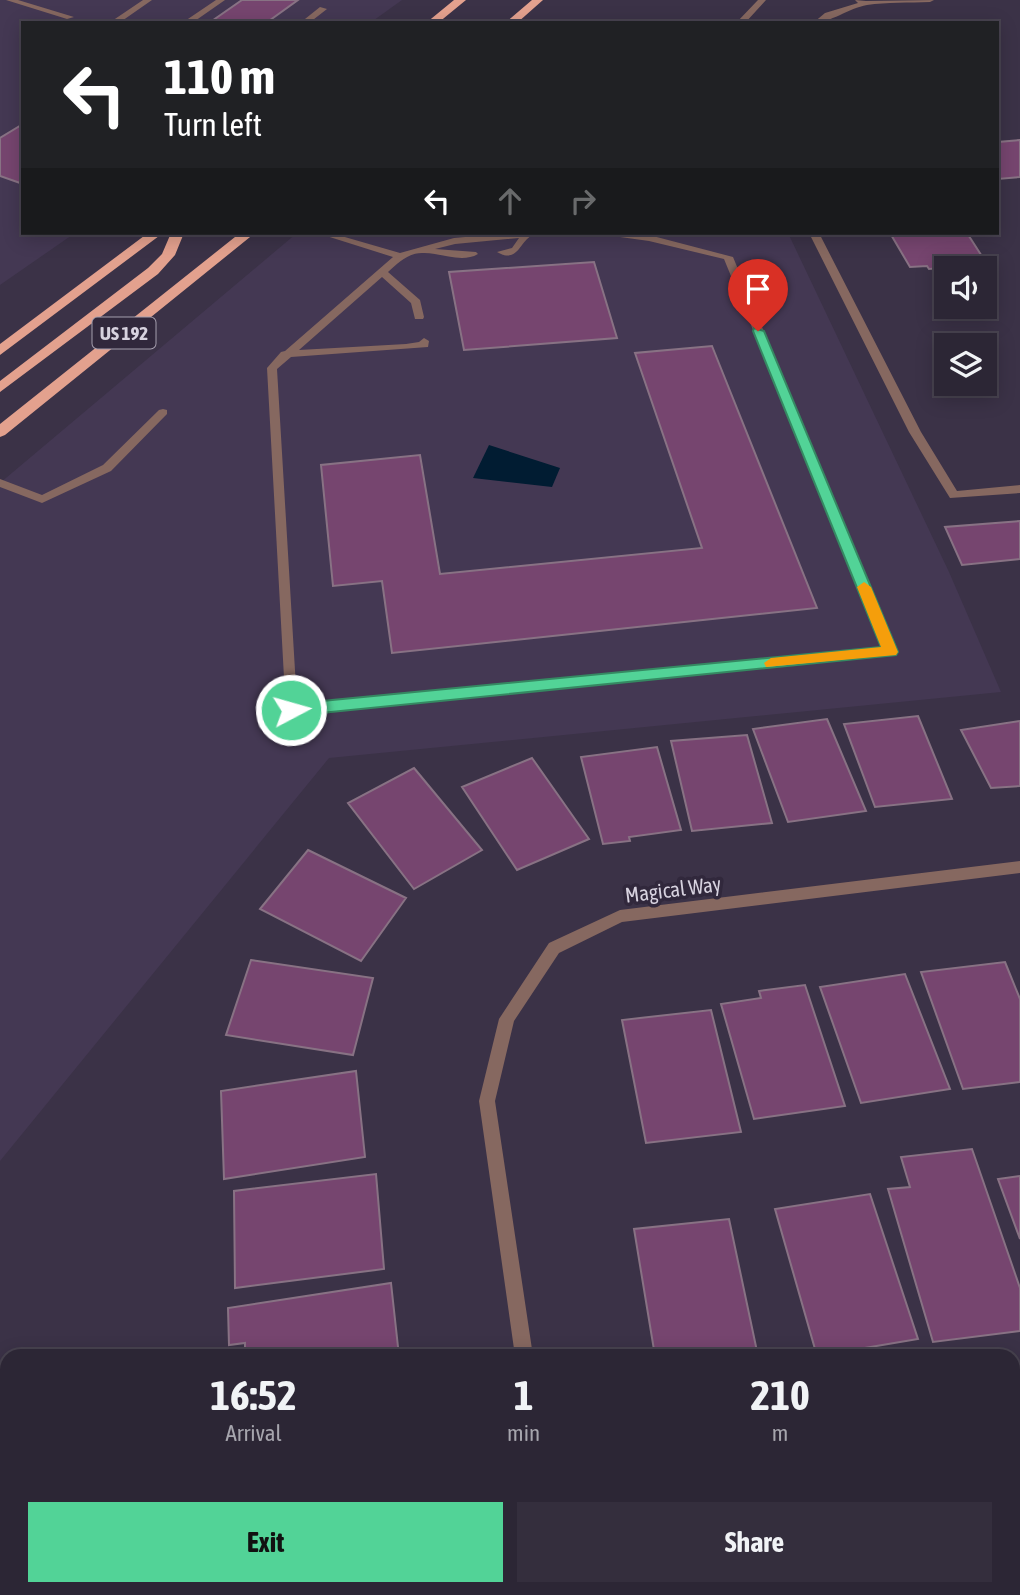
<!DOCTYPE html>
<style>
:root{--surface:#2c2635;--page:#342e3d;--text:#f1f3f6;--muted:#a6a5ad;--line:#484350;--accent:#52d397}
body{margin:0;font-family:"Asap Condensed",sans-serif;background:var(--page);color:var(--text);height:100vh;display:flex;flex-direction:column;font-size:26px;white-space:nowrap}
*{box-sizing:border-box;margin:0}
p{font-size:23px;color:var(--muted)}
.icon{flex:none;width:38px;height:38px;fill:none;stroke:currentColor;stroke-width:2;stroke-linecap:round;stroke-linejoin:round}
.map{position:relative;flex:1;overflow:hidden}
.side{position:absolute;left:0px;top:1349px;width:1020px;height:247px;display:flex;flex-direction:column;background:var(--surface);border-radius:21px 21px 0 0;box-shadow:0 4px 18px #0003,0 0 0 2px var(--line)}
.side>*{flex:none}
.banner{position:absolute;left:21px;top:21px;width:978px;height:214px;border-radius:0px;box-shadow:0 4px 18px #0003,0 0 0 2px var(--line);background:#202124;color:#fff;overflow:hidden}
.fabs{position:absolute;left:934px;top:256px;display:grid;gap:14px}
.fabs a{display:grid;place-items:center;width:63px;height:63px;border-radius:0px;background:var(--surface);box-shadow:0 4px 18px #0003,0 0 0 2px var(--line);font-size:35px}
.pin{position:absolute;display:grid;place-items:center;width:60px;height:60px;color:#fff;margin:-72px -30px;border-radius:50% 50% 50% 0;rotate:-45deg;box-shadow:0 0 7px #0007}
.pin .icon{rotate:45deg}
.me{position:absolute;width:77px;margin:-38px;rotate:84deg;stroke-linejoin:round;filter:drop-shadow(0 0 5px #0008)}
.turn{display:flex;align-items:center;gap:24px;height:147px;padding:0 28px;font-size:32px}
.turn .icon{width:91px;height:91px;stroke-width:2.5}
.turn b{display:block;font-size:49px;line-height:60px}
.lanes{display:flex;align-items:center;height:66px;padding:0 28px;background:#0003;justify-content:center;gap:35px;direction:ltr}
.lanes .off{opacity:.35}
.eta{display:flex;justify-content:space-evenly;align-items:center;height:119px;text-align:center}
.eta b{font-size:42px;font-weight:700;line-height:49px}
.button{display:flex;gap:14px;margin-top:auto;padding:14px 28px}
.button a{flex:1;height:80px;border-radius:0px;background:var(--accent);color:#111;font-size:28px;font-weight:700;line-height:80px;text-align:center}
.button a+a{background:var(--page);color:var(--text)}
.map>svg:first-child{display:block}
.built{fill:#443853}
.water{fill:#011c32}
.building{fill:#76456f;stroke:#887284;stroke-width:2}
.lines{fill:none;stroke-linecap:round;stroke-linejoin:round}
.service{fill:#866860;fill-rule:evenodd}
.minor{fill:#866860;fill-rule:evenodd}
.trunk{fill:#e3a18e;fill-rule:evenodd}
.route{fill:#52d397;stroke:#358962;stroke-width:2}
.slow{fill:#f59e0b}
.labels{text-anchor:middle;dominant-baseline:central;stroke-width:7;stroke-linejoin:round;paint-order:stroke}
.shield{fill:#31283c;stroke:#a59fae;stroke-width:2}
.shield-label{font-size:19px;font-weight:bold;fill:#d7d2df}
.street-label{font-size:21px;fill:#d7d2df;stroke:#31283c}
</style>
<div class="map">
<svg width="1020" height="1595" viewBox="0 0 1020 1595">
<rect width="100%" height="100%" fill="#3b3247"/>
<path class="built" d="M 0,0 L 402,0 L 370,23 L 23,23 L 23,233 L 75,233 L 0,285 Z
M 297,233 L 788,233 L 949,572 L 1001,692 L 329,758 L 0,1161 L 0,483 Z"/>
<path class="water" d="M 489,445 L 560,468 L 552,487 L 473,478 Z"/>
<path class="building" d="M 242,0 L 298,0 L 266,23 L 209,23 Z
M 23,124 L 23,184 L 0,176 L 0,138 Z
M 1020,140 L 1020,177 L 998,179 L 998,142 Z
M 890,233 L 967,233 L 985,261 L 966,263 L 968,266 L 929,269 L 927,266 L 910,267 Z
M 594,262 L 617,338 L 464,350 L 449,272 Z
M 712,346 L 817,608 L 392,653 L 382,581 L 333,586 L 321,465 L 420,455 L 440,574 L 702,548 L 635,353 Z
M 1020,521 L 1020,559 L 962,565 L 945,527 Z
M 918,716 L 952,799 L 875,807 L 844,724 Z
M 827,719 L 866,811 L 788,822 L 753,729 Z
M 1020,721 L 1020,786 L 991,788 L 961,730 Z
M 747,735 L 772,823 L 692,831 L 671,741 Z
M 657,747 L 681,830 L 629,837 L 630,841 L 603,844 L 581,757 Z
M 532,758 L 589,839 L 517,870 L 462,787 Z
M 414,768 L 482,850 L 414,889 L 348,803 Z
M 308,850 L 406,898 L 361,961 L 260,909 Z
M 251,960 L 373,978 L 353,1055 L 226,1035 Z
M 1005,962 L 1020,999 L 1020,1082 L 963,1089 L 921,972 Z
M 905,974 L 950,1089 L 861,1103 L 820,987 Z
M 805,985 L 845,1106 L 754,1119 L 721,1004 L 761,998 L 759,991 Z
M 711,1010 L 741,1132 L 646,1143 L 622,1020 Z
M 356,1071 L 365,1157 L 224,1179 L 221,1091 Z
M 972,1149 L 1020,1288 L 1020,1331 L 933,1342 L 888,1189 L 910,1187 L 901,1157 Z
M 376,1174 L 384,1269 L 235,1288 L 234,1191 Z
M 1020,1176 L 1020,1239 L 998,1179 Z
M 870,1194 L 918,1339 L 817,1356 L 775,1209 Z
M 729,1219 L 758,1356 L 655,1356 L 634,1229 Z
M 391,1283 L 399,1356 L 245,1356 L 245,1343 L 229,1345 L 228,1308 Z"/>
<g class="lines">
<path class="service" d="M 6,0 L 18,0 L 74,17 L 67,19 Z
M 143,0 L 152,0 L 119,23 L 109,23 Z
M 216,0 L 225,0 L 192,23 L 182,23 Z
M 758,0 L 766,0 L 745,23 L 736,23 Z
M 855,0 L 866,1 L 934,0 L 930,2 C 909,3 887,2 867,5 C 849,8 830,23 813,23 L 825,13 L 858,3 Z
M 320,7 L 327,9 L 309,23 L 300,23 Z
M 317,233 L 331,233 L 400,253 L 454,238 L 510,233 L 542,233 C 538,235 534,235 531,236 C 520,242 517,264 497,252 L 512,248 L 519,238 L 455,244 L 435,249 L 476,252 L 478,254 C 461,264 440,252 422,253 C 408,253 398,263 388,272 L 420,300 L 424,317 L 423,319 L 415,319 L 411,303 L 382,277 L 299,350 L 406,344 L 419,342 L 424,338 L 429,341 L 428,347 L 291,357 L 277,369 L 297,704 L 883,648 L 724,259 L 649,241 L 613,236 L 608,233 L 649,235 L 733,257 L 897,652 L 896,655 L 291,715 L 286,714 L 267,368 L 281,352 L 285,351 L 393,257 Z
M 809,233 L 819,233 L 921,432 L 957,491 L 1020,485 L 1020,493 L 950,498 L 909,432 Z
M 163,409 L 167,410 L 167,414 L 111,471 L 42,503 L 0,487 L 0,479 L 42,495 L 103,465 L 159,410 Z"/>
<path class="minor" d="M 1020,861 L 1020,873 L 622,922 L 559,953 L 514,1021 L 495,1101 L 533,1356 L 515,1356 L 479,1101 L 499,1019 L 549,943 L 620,910 Z
M 0,1459 L 7,1462 L 7,1482 L 0,1479 Z
M 1020,1463 L 1020,1483 L 1013,1485 L 1013,1465 Z
M 0,1551 L 7,1554 L 7,1574 L 0,1571 Z"/>
<path class="trunk" d="M 454,0 L 466,0 L 438,23 L 426,23 Z
M 532,0 L 543,0 L 517,23 L 505,23 Z
M 148,233 L 163,233 L 0,355 L 0,344 Z
M 171,233 L 184,233 L 175,255 L 158,274 L 0,392 L 0,381 L 148,268 L 162,254 Z
M 240,233 L 255,233 L 5,435 L 0,437 L 0,424 Z"/>
</g>
<path class="route" d="M 754,328 L 764,331 L 898,652 L 896,655 L 291,716 L 286,714 L 283,710 L 291,704 L 881,647 L 753,331 Z"/>
<path class="slow" d="M 864,582 L 871,587 L 898,652 L 896,655 L 766,667 L 764,663 L 771,658 L 881,647 L 857,587 Z"/>
<g class="labels">
<rect class="shield" x="92.5" y="317.5" width="63" height="31" rx="5"/>
<g class="shield-label">
<text x="124" y="333">US 192</text>
</g>
<g class="street-label">
<text transform="translate(673 889) rotate(-7)">Magical Way</text>
</g>
</g>
</svg>
<div class="fabs">
<a><svg class="icon" aria-label="sound" viewBox="0 0 24 24"><path d="M4 9h4l5-4v14l-5-4H4zM17 9q2 3 0 6"/></svg></a>
<a><svg class="icon" aria-label="layers" viewBox="0 0 24 24"><path d="M12 4l9 5-9 5-9-5zM3 14l9 5 9-5"/></svg></a>
</div>
<div class="pin" style="left:758px;top:331px;background:#d93025"><svg class="icon" aria-label="arrive" viewBox="0 0 24 24"><path d="M6 21V4h12l-3 4 3 4H6"/></svg></div>
<svg class="me" style="left:291px;top:710px" viewBox="-20 -20 40 40"><circle r="17" fill="#52d397" stroke="#fff" stroke-width="3"/><path d="M0-11L8 9 0 5-8 9z" fill="#fff"/></svg>
<div class="banner">
<div class="turn"><svg class="icon" aria-label="left" viewBox="0 0 24 24"><path d="M17 20v-9H6M10 6l-5 5 5 5"/></svg><div><b>110 m</b>Turn left</div></div>
<div class="lanes"><svg class="icon" aria-label="left" viewBox="0 0 24 24"><path d="M17 20v-9H6M10 6l-5 5 5 5"/></svg><svg class="icon off" aria-label="ahead" viewBox="0 0 24 24"><path d="M12 20V5M6 11l6-6 6 6"/></svg><svg class="icon off" aria-label="right" viewBox="0 0 24 24"><path d="M7 20v-9h11M14 6l5 5-5 5"/></svg></div>
</div>
<section class="side">
<div class="eta">
<div><b>16:52</b><p>Arrival</p></div>
<div><b>1</b><p>min</p></div>
<div><b>210</b><p>m</p></div>
</div>
<div class="button"><a>Exit</a><a>Share</a></div>
</section>
</div>
